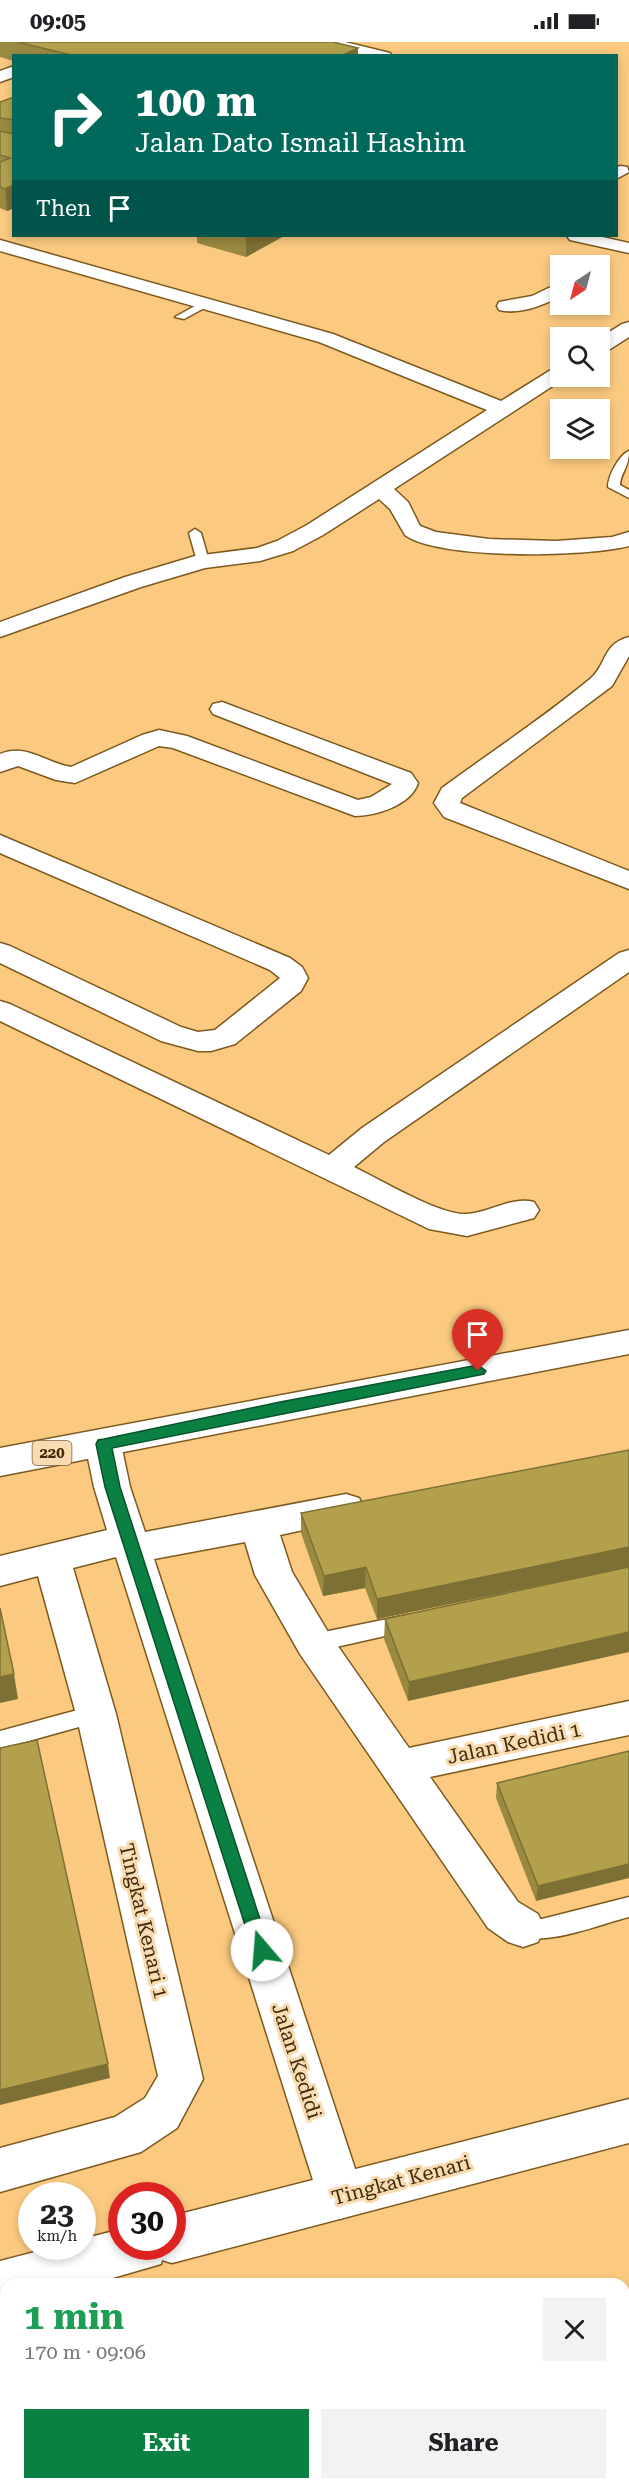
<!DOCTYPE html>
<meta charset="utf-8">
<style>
:root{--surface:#fff;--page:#f2f2f2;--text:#202124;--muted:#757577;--accent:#0b8043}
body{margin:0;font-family:"Roboto Serif",serif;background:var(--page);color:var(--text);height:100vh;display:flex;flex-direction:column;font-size:22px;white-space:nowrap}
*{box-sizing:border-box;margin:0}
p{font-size:20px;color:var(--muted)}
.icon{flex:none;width:33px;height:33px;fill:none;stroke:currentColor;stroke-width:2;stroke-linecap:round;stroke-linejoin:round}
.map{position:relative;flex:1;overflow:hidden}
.sheet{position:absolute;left:0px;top:2236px;width:630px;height:212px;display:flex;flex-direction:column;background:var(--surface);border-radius:18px 18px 0 0;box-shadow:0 3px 9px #0003}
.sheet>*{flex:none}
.top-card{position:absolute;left:12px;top:12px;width:606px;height:183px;border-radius:0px;box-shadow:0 3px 9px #0003;background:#00695c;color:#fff;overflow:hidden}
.needle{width:39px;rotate:216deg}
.tools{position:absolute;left:550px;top:213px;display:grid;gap:12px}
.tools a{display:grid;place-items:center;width:60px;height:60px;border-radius:0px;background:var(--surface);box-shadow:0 3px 9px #0003;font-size:30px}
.speed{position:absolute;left:18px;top:2140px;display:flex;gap:12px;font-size:30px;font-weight:700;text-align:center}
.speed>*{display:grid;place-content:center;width:78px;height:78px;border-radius:50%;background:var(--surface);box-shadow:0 3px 9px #0003;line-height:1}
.speed small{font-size:15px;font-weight:400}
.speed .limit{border:9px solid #d22;background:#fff;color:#111}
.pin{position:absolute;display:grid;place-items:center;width:51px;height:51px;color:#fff;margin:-62px -26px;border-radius:50% 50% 50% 0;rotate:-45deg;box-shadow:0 0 6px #0007}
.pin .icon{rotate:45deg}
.me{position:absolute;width:66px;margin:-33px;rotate:342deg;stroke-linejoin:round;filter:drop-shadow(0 0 4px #0008)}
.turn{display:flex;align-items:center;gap:21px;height:126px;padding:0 24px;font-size:27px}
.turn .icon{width:78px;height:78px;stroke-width:2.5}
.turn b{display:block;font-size:42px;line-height:51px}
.then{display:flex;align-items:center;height:57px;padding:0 24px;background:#0003;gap:12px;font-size:22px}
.round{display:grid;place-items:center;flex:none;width:63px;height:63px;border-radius:0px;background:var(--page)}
.headline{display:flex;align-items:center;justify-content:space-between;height:102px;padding:0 24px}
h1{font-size:36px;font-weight:700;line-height:45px;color:#1e9e55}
.cta{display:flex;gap:12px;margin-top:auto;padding:12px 24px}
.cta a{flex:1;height:69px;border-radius:0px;background:var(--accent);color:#fff;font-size:24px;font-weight:700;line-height:69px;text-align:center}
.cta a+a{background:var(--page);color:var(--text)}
.status{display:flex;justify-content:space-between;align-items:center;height:42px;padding:0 30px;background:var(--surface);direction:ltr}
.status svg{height:16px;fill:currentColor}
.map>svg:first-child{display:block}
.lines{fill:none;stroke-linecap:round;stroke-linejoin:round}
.service-casing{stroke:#7c591f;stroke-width:3}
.minor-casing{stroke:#7c591f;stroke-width:3}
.tertiary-casing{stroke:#7c591f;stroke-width:3}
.primary-casing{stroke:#7c591f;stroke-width:3}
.service{fill:#fff;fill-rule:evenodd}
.minor{fill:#fff;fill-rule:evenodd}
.tertiary{fill:#fff;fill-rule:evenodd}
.primary{fill:#fff;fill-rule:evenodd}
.wall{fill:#9a8a41}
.shaded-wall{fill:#7d7035}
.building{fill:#b3a04c;stroke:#7d7035;stroke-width:1.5}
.route{fill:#0b8043;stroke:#07532c;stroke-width:1.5}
.labels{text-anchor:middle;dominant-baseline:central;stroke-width:6;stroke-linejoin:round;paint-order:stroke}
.shield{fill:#f9dbb1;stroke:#78603e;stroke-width:1.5}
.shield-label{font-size:15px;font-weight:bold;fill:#402c0d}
.near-street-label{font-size:20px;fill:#402c0d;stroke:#f9dbb1}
</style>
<div class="status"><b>09:05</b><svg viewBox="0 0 49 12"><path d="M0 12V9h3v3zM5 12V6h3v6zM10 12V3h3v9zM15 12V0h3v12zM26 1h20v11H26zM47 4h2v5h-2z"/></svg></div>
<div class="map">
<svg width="629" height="2447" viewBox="0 0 629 2447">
<rect width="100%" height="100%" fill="#fbca80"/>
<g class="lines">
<g class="service-casing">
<path id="service" d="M 204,259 L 208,260 L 208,264 L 184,277 L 175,275 Z
M 629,409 C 629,426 621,430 620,443 L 629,448 L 629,456 L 608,445 C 608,434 619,413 629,409 Z
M 195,487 L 201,491 L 209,519 L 207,522 L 203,523 L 197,519 L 189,491 Z
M 407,1573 L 414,1575 L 417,1581 L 414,1587 L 407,1589 L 314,1610 L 307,1607 L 303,1601 L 307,1595 L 314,1592 Z
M 96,1663 L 104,1666 L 107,1672 L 104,1678 L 0,1707 L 0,1689 Z
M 629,1855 L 629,1875 C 597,1883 546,1905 515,1893 L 511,1886 L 515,1879 L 523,1876 L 542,1877 Z
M 84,2442 L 112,2442 L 113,2447 L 85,2447 Z"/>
</g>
<g class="minor-casing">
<path id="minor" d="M 317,0 L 345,0 L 390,11 L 392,14 L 363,14 L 320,3 Z
M 14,24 L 14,35 L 0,40 L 0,29 Z
M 621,124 L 627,125 L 629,130 L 616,137 L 616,125 Z
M 567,194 L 598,194 L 629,201 L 629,211 L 570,198 Z
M 0,198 L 333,292 L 501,359 L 554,326 L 561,324 L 561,334 L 568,334 L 394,447 L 408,460 L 420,484 L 436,490 L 489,497 L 556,499 L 612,495 L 629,490 L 629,504 C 587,515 439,518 405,493 L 390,467 L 379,457 L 323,493 L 293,509 L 260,519 L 205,526 L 141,545 L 0,595 L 0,580 L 125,535 L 195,514 L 257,506 L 277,499 L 307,483 L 487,368 L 319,300 L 0,209 Z
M 561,240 L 561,254 C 544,263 519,273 499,268 L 497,264 L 499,260 L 532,254 Z
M 629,280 L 629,295 L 607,309 L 600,311 L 600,296 L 622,282 Z
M 629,595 L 629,614 L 612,644 L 462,756 L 460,761 L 629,829 L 629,847 L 444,775 L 434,761 L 442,746 C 491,710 543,676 590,637 C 607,623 602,602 629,595 Z
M 222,660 L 411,731 L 418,741 C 411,763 376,774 355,774 L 173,706 L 159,704 L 75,741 L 56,738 L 18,724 L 0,730 L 0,712 C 26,701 46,721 71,725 L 142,693 L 159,688 L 187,694 L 358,758 L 371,755 L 392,742 L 213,672 L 210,667 L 213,662 Z
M 0,793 L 290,916 L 302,925 L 308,936 L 301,949 L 235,1002 L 211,1009 L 198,1009 L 161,999 L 0,921 L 0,901 L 10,904 L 181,985 L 198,990 L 215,988 L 280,936 L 270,928 L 0,811 Z
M 629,908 L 629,930 L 384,1100 L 354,1125 C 381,1138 439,1173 466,1172 C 490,1171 511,1154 534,1160 L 539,1168 L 534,1176 L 467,1194 L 429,1187 L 0,979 L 0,959 L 10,962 L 329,1113 L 362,1086 L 619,911 Z
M 103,1389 L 116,1393 L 121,1402 L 130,1445 L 145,1490 L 346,1452 L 359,1456 L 364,1466 L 359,1476 L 280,1493 L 292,1530 L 328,1590 L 409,1706 L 629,1659 L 629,1693 L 430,1735 L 518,1860 L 538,1872 L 544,1886 L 538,1900 L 523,1905 L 508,1900 L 488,1886 L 300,1612 L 255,1533 L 245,1500 L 154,1517 L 364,2154 L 357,2170 L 341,2177 L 325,2170 L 318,2154 L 116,1515 L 73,1526 L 116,1672 L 203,2037 L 177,2086 L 141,2110 L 0,2150 L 0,2106 L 115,2075 L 145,2056 L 158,2034 L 76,1672 L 38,1534 L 0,1544 L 0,1514 L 107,1488 L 94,1445 L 85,1402 L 90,1393 Z"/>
</g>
<g class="tertiary-casing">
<path id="tertiary" d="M 629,2057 L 629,2101 L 172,2221 L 162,2218 L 161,2222 L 92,2242 L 6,2242 L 6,2265 L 0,2267 L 0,2219 L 54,2205 L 82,2205 L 82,2197 L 122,2187 L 122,2205 L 172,2205 L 172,2174 Z"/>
</g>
<g class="primary-casing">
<path id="primary" d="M 629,1288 L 629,1312 L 0,1434 L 0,1406 Z"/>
</g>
<use href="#service" class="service"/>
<use href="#minor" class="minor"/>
<use href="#tertiary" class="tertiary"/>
<use href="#primary" class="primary"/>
</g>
<path class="wall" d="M 0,0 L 333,0 L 358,6 L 358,14 L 14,14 L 14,19 L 0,15 Z
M 14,55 L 14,166 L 7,169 L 0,166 L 0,60 Z
M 197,194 L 284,194 L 246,215 L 197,201 Z
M 301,1471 L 629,1525 L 377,1577 L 365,1546 L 323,1554 L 301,1491 Z
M 629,1525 L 408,1659 L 384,1597 L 385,1577 Z
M 629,1709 L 536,1859 L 496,1756 L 497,1741 Z"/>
<path class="shaded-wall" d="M 358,6 L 358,14 L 341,14 Z
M 618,96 L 616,117 L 616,97 Z
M 14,143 L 14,166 L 7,169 L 5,147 Z
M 246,194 L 284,194 L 246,215 Z
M 629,1505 L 629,1525 L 377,1577 L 377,1557 Z
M 366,1525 L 365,1546 L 323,1554 L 324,1534 Z
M 629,1590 L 629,1610 L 408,1659 L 409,1640 Z
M 14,1632 L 18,1657 L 0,1661 L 0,1635 Z
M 629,1822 L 629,1836 L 536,1859 L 538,1844 Z
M 108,2022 L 110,2036 L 0,2063 L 0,2048 Z"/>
<path class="building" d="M 17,0 L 333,0 L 358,6 L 341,14 L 69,14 L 71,13 Z
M 14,55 L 14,78 L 0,76 L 0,60 Z
M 0,89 L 14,92 L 14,143 L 5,147 L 0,145 L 0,120 L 10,116 L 0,113 Z
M 629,1408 L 629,1505 L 377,1557 L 366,1525 L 324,1534 L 301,1471 Z
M 629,1525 L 629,1590 L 409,1640 L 385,1577 Z
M 0,1566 L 14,1632 L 0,1635 Z
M 37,1698 L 108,2022 L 0,2048 L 0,1706 Z
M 629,1709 L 629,1822 L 538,1844 L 497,1741 Z
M 6,2310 L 6,2442 L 66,2442 L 66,2447 L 0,2447 L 0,2312 Z"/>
<path class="route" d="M 478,1323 L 486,1329 L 484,1332 L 112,1406 L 120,1445 L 270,1908 L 268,1914 L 262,1916 L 255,1914 L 253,1908 L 105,1445 L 96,1402 L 98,1398 L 104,1397 L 280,1360 Z"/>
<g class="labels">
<rect class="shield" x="32.5" y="1399" width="39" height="24" rx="4.5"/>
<g class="shield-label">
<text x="52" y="1411">220</text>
</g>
<g class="near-street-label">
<text transform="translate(514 1701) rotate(-12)">Jalan Kedidi 1</text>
<text transform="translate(144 1879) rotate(77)">Tingkat Kenari 1</text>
<text transform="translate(297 2019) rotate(72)">Jalan Kedidi</text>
<text transform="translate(401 2138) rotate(-15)">Tingkat Kenari</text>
</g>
</g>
</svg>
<div class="tools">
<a><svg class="needle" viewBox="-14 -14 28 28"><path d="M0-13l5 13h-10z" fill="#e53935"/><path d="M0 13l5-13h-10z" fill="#757577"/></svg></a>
<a><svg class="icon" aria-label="search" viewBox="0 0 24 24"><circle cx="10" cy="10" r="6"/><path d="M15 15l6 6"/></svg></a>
<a><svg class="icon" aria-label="layers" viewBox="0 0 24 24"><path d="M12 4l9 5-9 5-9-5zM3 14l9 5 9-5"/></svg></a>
</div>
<div class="speed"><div>23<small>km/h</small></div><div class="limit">30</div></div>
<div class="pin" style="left:478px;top:1329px;background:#d93025"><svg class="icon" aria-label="arrive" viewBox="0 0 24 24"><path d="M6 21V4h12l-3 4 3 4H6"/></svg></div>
<svg class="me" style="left:262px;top:1908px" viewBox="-20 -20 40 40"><circle r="19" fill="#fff"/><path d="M0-13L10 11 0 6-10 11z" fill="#0b8043"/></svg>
<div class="top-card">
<div class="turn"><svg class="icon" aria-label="right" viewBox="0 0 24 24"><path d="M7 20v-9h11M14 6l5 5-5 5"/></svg><div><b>100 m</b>Jalan Dato Ismail Hashim</div></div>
<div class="then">Then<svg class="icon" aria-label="arrive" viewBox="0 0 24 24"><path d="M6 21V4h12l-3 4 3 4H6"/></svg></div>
</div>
<section class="sheet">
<div class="headline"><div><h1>1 min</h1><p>170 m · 09:06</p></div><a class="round"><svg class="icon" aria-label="close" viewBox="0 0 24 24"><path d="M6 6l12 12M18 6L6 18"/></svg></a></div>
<div class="cta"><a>Exit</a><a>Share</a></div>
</section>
</div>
